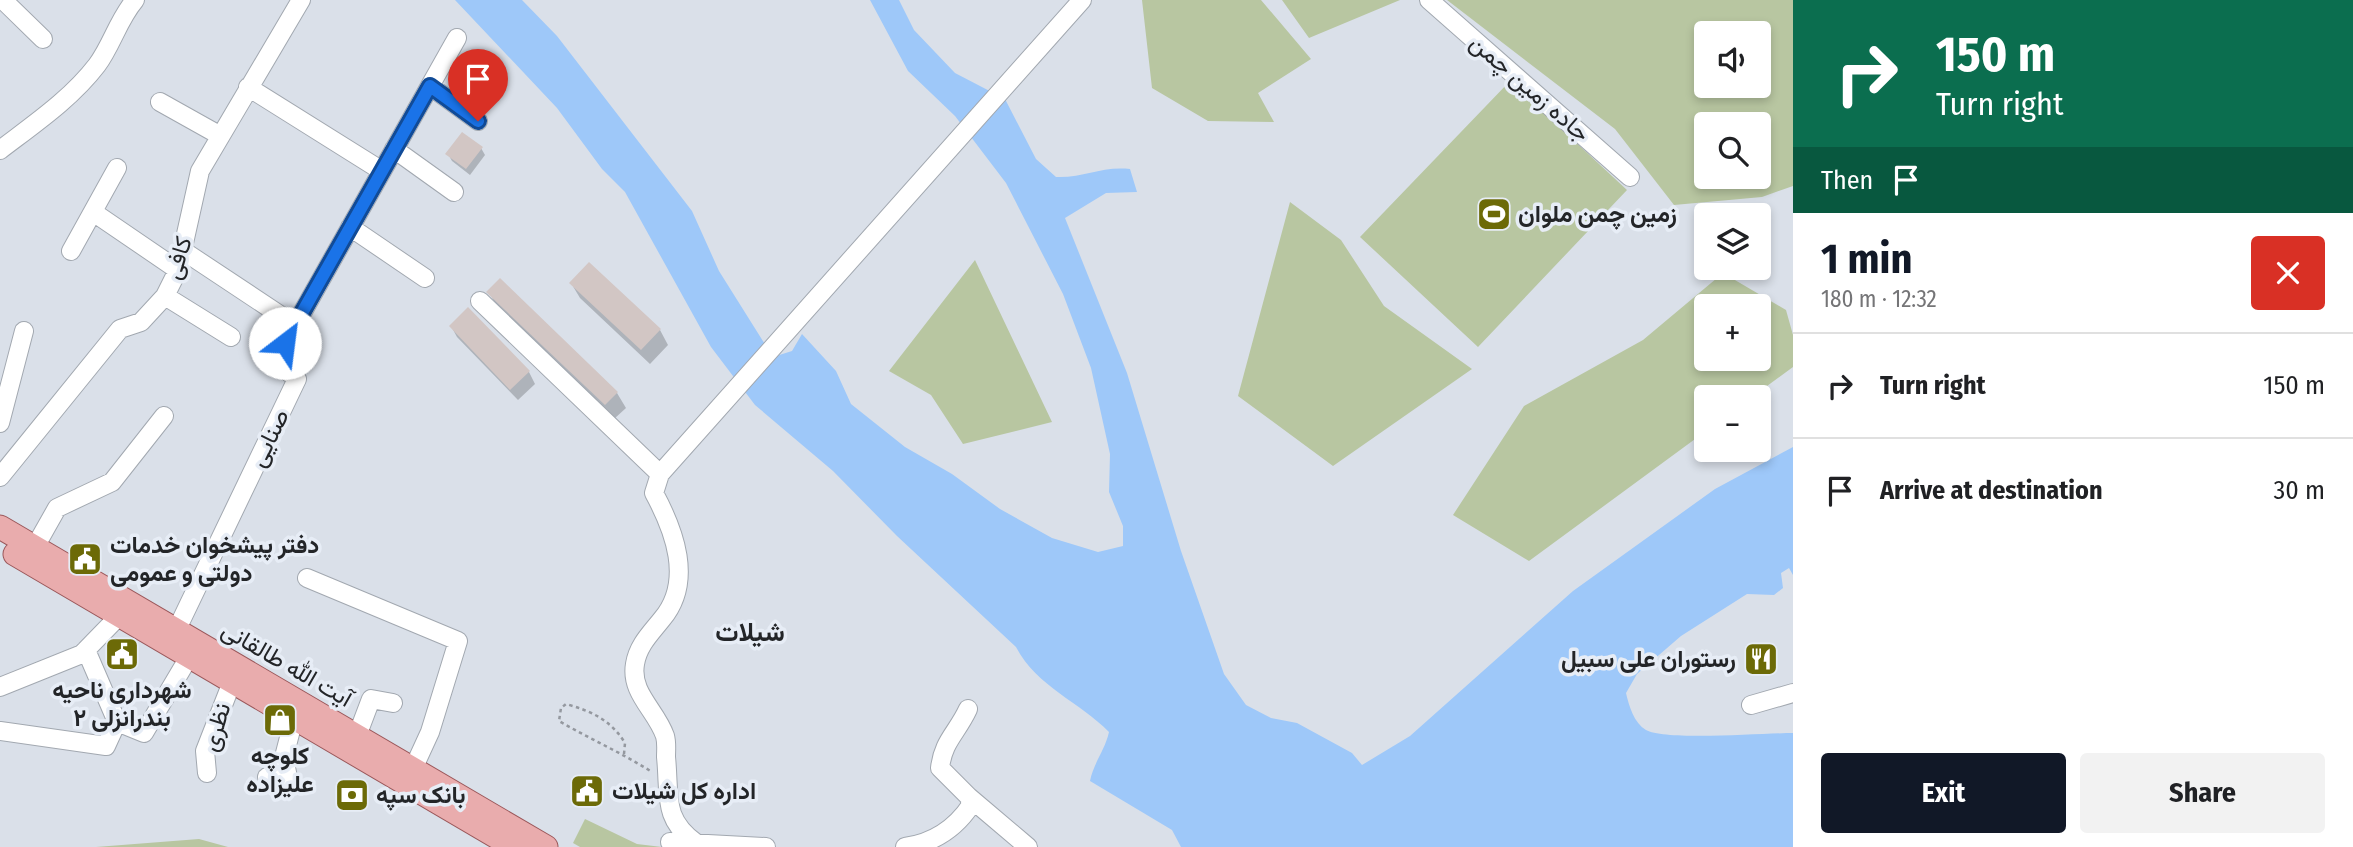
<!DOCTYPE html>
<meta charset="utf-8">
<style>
:root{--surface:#fff;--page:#f2f2f2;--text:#202124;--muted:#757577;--line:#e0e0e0;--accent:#111827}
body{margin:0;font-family:"Fira Sans Condensed",Vazirmatn,sans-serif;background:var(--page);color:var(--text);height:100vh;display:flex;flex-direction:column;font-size:26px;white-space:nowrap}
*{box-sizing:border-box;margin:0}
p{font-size:23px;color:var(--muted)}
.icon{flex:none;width:38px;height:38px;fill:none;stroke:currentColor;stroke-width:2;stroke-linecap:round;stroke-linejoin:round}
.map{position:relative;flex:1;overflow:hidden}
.panel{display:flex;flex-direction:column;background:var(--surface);width:560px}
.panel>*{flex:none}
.hud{background:#0b6e4f;color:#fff;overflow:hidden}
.fabs{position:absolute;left:1694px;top:21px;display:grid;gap:14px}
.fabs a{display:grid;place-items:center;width:77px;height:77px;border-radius:7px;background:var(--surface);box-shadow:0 4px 10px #0003;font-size:35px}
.pin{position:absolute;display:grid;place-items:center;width:60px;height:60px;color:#fff;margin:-72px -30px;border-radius:50% 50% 50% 0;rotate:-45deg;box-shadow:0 0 7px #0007}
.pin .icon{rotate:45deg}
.me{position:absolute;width:77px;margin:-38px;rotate:30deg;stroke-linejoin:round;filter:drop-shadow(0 0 5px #0008)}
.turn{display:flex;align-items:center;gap:24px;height:147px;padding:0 28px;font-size:32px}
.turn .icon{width:91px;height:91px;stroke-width:2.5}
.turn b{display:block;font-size:49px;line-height:60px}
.then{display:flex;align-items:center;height:66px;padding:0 28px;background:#0003;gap:14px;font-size:26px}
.round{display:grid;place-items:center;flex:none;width:74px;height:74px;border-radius:7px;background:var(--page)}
.headline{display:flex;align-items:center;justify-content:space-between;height:119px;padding:0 28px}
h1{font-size:42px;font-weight:700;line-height:52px;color:var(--accent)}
.cta{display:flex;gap:14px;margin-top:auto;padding:14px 28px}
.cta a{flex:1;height:80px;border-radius:7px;background:var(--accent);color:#fff;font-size:28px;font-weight:700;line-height:80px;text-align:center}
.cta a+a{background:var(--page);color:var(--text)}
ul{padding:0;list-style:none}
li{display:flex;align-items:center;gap:21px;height:105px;padding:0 28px;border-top:2px solid var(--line)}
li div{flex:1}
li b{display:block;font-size:26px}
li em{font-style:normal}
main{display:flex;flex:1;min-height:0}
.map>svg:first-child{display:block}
.green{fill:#b8c6a1;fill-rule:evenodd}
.water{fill:#9ec8f9}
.shadow{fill:#0003}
.building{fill:#d2c6c4}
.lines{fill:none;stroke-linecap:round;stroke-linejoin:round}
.minor-casing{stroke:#a2a8b0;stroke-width:20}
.major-casing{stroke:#9b585b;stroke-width:25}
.path{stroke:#94989f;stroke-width:2.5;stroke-dasharray:3.5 3.5;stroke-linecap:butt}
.minor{stroke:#fff;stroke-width:18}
.major{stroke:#e9acad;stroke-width:23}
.route-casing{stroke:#114b97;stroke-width:18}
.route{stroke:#1a73e8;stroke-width:12}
.labels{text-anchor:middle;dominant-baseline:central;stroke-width:7;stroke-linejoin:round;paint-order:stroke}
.street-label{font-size:24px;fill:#232528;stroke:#e7edf6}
.poi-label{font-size:24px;font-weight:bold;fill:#232528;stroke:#e7edf6;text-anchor:start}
.neighbourhood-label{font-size:26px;font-weight:bold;fill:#232528;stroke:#e7edf6}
</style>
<main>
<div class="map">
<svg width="1793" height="847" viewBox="0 0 1793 847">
<rect width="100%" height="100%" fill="#dae0e9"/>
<path class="green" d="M 1142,0 L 1261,0 L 1311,59 L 1258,93 L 1274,122 L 1208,121 L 1152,88 Z
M 1282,0 L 1400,0 L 1309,38 Z
M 1447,0 L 1793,0 L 1793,186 L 1762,197 L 1674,205 L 1615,129 ZM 1759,33 L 1759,86 L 1706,86 L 1706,33 ZM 1759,124 L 1759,177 L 1706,177 L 1706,124 Z
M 1510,81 L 1627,190 L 1478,347 L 1360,237 Z
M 1290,202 L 1341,240 L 1384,306 L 1472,369 L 1333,466 L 1238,396 Z
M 975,260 L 1052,422 L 963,444 L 931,395 L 889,371 Z
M 1723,273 L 1786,310 L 1793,335 L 1793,367 L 1752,397 L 1706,397 L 1706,431 L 1529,561 L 1453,515 L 1524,406 L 1643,340 ZM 1759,306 L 1759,359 L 1706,359 L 1706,306 Z
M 585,819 L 637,844 L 662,847 L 580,847 L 573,843 Z
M 199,839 L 228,847 L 96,847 Z"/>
<path class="water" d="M 455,0 L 522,0 L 557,36 L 692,211 L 719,271 L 773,357 L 792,351 L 802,334 L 836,371 L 851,404 L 905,447 L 952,474 L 1000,509 L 1052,538 L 1098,552 L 1123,546 L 1123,526 L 1109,492 L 1110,454 L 1091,368 L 1063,294 L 1006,183 L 955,116 L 908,71 L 870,0 L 899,0 L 914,30 L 955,73 L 1005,99 L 1036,159 L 1056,177 C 1085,178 1101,166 1130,169 L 1137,192 L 1106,193 L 1065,218 L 1127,373 L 1181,551 L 1224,674 L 1246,705 L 1271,718 L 1297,723 L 1352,753 L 1362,765 L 1410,736 L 1573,591 L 1715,489 L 1793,447 L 1793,575 L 1789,568 L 1781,573 L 1783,588 L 1774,595 L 1747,594 L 1681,636 L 1637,674 L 1626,693 C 1629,706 1634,723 1646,730 C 1665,741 1766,733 1793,733 L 1793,847 L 1181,847 L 1172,830 L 1090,781 C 1094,762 1105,750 1109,732 C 1080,702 1037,687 1016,647 L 897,536 L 833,471 L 755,405 L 711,347 L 625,192 L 602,169 L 557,108 Z"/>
<path class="shadow" d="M 481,148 L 485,155 L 470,175 L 452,161 L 448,154 Z
M 571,283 L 660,330 L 668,345 L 650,364 L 580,298 Z
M 489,292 L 617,393 L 626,408 L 614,419 L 497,307 Z
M 468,309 L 529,372 L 535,384 L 518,400 L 457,337 L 451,326 Z"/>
<path class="building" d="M 462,132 L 483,147 L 466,169 L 445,154 Z
M 589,262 L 661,329 L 641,350 L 569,283 Z
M 500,278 L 618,392 L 605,405 L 486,292 Z
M 468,307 L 530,371 L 510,390 L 449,326 Z"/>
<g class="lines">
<g class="minor-casing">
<path id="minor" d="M 3,0 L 43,39
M 1429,0 L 1630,177
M 430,86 L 478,121
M 248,87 L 382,171
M 160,102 L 219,135
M 394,149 L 454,192
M 0,150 C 34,124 71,99 97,65 C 112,45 118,20 135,0
M 93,212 L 178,270
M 350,227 L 425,278
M 182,250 L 295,325
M 71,251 L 117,168
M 165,296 L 231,337
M 480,301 L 660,474 L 654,493 C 674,530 694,581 662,619 C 651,633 638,645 635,664 C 630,693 656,710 665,736 C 667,743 666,750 666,757 C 670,795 662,819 696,843
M 0,423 L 24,331
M 660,474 L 1082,0
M 0,477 L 120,329 L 141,322 L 165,296 L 178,270 L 200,171 L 301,0
M 35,547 L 57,508 L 112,482 L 164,416
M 307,578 L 458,641 L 430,732 L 413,769
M 177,629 L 297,379 L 275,361 L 457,38
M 86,650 L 117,722 L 144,733 L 189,657
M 0,687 L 82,654 L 119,616
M 1751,705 L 1793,693
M 0,731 L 106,746 L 117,722
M 357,736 L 371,699 L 393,703
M 207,773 L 205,751 L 232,682
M 267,777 L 289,783 L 284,757 L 294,718
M 969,797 L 1028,847
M 670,842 L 766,847
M 905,847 C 933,843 955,829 971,805 L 969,797 L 940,768 C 943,741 957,733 968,709"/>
</g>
<g class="major-casing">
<path id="major" d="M 0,527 L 546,847
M 15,554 L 514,847"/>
</g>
<path class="path" d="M 624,754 L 625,743 C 611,720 591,711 566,704 L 561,708 L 559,721 C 590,739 622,753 652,772"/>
<use href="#minor" class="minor"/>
<use href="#major" class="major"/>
</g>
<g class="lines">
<g class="route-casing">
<path id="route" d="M 285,343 L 430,86 L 478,121"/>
</g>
<use href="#route" class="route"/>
</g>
<defs>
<g id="stadium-square" transform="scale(1.75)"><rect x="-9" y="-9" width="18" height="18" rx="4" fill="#6c6a07" stroke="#e7edf6"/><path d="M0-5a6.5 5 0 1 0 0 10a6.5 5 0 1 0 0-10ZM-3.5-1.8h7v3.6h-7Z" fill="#fff"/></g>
<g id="civic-square" transform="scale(1.75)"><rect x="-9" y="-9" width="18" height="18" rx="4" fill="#6c6a07" stroke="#e7edf6"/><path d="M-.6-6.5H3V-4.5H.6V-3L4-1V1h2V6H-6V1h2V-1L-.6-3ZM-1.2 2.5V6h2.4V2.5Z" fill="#fff"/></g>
<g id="restaurant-square" transform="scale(1.75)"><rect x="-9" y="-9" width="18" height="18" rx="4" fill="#6c6a07" stroke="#e7edf6"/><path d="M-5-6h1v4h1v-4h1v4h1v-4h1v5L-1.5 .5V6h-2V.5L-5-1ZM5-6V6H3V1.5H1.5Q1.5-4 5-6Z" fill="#fff"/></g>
<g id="shop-square" transform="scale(1.75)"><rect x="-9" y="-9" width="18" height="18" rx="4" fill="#6c6a07" stroke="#e7edf6"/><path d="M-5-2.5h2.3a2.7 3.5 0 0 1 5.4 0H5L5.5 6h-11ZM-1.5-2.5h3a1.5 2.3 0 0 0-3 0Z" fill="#fff"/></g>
<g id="bank-square" transform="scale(1.75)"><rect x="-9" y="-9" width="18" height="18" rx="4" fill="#6c6a07" stroke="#e7edf6"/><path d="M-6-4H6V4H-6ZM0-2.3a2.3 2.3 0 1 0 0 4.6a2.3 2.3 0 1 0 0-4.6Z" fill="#fff"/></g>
</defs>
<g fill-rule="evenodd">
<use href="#stadium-square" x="1494" y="214"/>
<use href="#civic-square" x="85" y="559"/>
<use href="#civic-square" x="122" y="654"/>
<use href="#restaurant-square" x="1761" y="659"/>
<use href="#shop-square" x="280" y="720"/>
<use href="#civic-square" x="587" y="791"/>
<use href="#bank-square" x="352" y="795"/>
</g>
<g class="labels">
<g class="street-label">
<text transform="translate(1530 88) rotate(41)">جاده زمین چمن</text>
<text transform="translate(178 258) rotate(-73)">کافی</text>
<text transform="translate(269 438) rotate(-64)">صنایی</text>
<text transform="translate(287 664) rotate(30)">آیت الله طالقانی</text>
<text transform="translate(216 727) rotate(-73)">نظری</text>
</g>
<g class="poi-label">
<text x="1518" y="214">زمین چمن ملوان</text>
<text x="110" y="545">دفتر پیشخوان خدمات<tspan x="110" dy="28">دولتی و عمومی</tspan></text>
<text x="1736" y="659" text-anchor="end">رستوران علی سبیل</text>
<text x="122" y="690" text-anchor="middle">شهرداری ناحیه<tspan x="122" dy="28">۲ بندرانزلی</tspan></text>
<text x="280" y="756" text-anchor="middle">کلوچه<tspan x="280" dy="28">علیزاده</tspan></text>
<text x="612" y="791">اداره کل شیلات</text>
<text x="376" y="795">بانک سپه</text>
</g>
<g class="neighbourhood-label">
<text x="750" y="632">شیلات</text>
</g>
</g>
</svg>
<div class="fabs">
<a><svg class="icon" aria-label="sound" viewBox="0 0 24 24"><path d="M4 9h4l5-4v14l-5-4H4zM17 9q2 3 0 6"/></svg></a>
<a><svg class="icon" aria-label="search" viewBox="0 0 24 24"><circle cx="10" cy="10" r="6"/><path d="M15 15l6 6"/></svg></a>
<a><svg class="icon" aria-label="layers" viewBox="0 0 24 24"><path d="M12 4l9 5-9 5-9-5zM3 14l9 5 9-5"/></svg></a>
<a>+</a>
<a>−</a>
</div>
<div class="pin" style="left:478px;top:121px;background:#d93025"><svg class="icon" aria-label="arrive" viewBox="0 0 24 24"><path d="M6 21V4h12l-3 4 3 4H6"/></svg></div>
<svg class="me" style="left:285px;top:343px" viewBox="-20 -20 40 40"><circle r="19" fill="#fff"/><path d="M0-13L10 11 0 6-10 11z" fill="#1a73e8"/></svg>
</div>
<section class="panel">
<div class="hud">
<div class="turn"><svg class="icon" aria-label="right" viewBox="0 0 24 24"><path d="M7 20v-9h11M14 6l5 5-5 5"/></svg><div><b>150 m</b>Turn right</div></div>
<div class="then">Then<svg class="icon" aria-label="arrive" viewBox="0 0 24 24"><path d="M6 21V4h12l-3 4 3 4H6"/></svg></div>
</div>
<div class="headline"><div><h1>1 min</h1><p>180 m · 12:32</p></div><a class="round" style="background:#d93025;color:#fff"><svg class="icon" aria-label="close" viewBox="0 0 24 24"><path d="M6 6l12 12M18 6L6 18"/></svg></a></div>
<ul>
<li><svg class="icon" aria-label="right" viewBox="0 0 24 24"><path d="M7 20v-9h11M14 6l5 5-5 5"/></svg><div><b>Turn right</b></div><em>150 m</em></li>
<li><svg class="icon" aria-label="arrive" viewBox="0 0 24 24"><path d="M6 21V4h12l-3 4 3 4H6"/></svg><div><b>Arrive at destination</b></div><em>30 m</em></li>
</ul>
<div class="cta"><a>Exit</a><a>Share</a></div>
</section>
</main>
